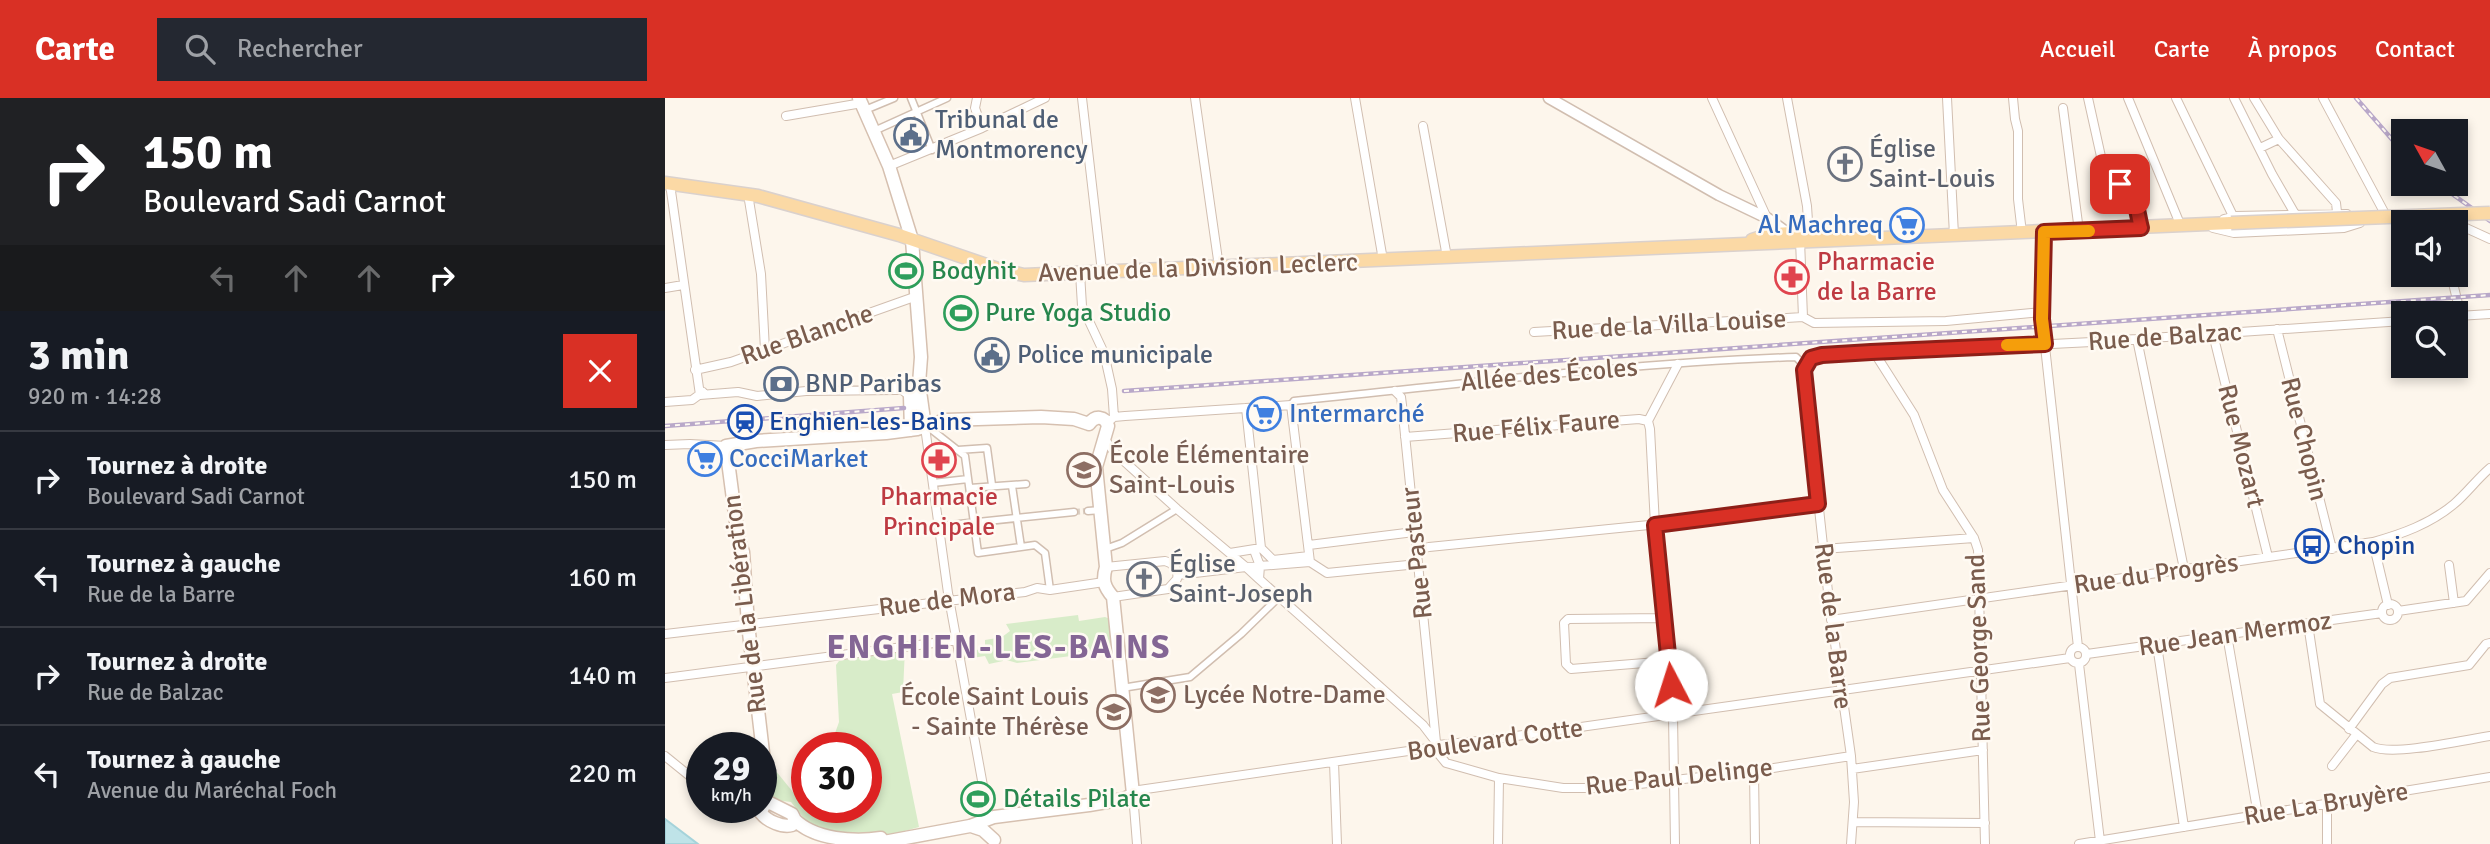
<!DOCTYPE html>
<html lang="fr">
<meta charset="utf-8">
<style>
:root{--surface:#171b24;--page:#242831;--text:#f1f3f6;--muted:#9ea1a6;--line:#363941;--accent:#d93025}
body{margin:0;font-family:Signika,sans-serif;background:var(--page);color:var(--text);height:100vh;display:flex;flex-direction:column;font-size:26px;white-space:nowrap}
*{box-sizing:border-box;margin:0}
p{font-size:23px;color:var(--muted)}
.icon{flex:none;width:38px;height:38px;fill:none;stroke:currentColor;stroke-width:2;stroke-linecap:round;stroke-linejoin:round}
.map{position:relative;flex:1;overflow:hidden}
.side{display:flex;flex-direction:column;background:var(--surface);width:665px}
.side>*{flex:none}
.guide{background:#202124;color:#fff;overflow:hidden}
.needle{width:46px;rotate:310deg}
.tools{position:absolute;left:1726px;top:21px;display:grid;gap:14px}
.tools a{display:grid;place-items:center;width:77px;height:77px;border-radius:0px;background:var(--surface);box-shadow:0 4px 10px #0003;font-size:35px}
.speed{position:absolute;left:21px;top:634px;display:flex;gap:14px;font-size:35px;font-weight:700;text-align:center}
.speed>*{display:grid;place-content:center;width:91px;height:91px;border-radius:50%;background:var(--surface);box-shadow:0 4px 10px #0003;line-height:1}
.speed small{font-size:18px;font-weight:400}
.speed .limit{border:10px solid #d22;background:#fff;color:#111}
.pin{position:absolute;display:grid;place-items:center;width:60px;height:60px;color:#fff;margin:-30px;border-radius:14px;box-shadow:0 4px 10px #0006}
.me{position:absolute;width:77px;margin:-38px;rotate:355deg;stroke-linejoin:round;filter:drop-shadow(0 0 5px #0008)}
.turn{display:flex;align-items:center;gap:24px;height:147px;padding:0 28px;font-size:32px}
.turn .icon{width:91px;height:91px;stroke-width:2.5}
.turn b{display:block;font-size:49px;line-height:60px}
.lanes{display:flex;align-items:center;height:66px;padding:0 28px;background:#0003;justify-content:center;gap:35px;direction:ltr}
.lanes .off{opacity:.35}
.round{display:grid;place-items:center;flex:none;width:74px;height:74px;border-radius:0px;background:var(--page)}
.head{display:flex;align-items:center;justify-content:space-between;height:119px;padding:0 28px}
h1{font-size:42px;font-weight:700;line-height:52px}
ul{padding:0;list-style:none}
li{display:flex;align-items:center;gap:21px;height:98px;padding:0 28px;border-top:2px solid var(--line)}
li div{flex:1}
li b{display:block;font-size:26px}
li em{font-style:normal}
header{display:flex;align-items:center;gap:42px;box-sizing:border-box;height:98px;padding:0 35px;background:var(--accent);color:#fff}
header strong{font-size:33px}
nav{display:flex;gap:38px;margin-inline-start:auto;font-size:24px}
.search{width:490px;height:63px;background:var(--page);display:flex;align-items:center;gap:18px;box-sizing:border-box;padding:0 24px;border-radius:0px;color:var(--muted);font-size:26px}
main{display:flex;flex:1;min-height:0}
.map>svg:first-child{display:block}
.green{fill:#d8ecc9}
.water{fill:#bfe3e8;stroke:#a5d3da;stroke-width:2}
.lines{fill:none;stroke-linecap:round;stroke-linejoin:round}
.pedestrian-tunnel{stroke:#dcd0c4;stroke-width:6;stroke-dasharray:6 3;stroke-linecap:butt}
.pedestrian-casing{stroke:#d1beb0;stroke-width:9}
.minor-casing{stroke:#d1beb0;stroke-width:10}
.tertiary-casing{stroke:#d1beb0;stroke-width:13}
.secondary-casing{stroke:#d6c0b0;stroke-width:15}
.primary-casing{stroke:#dad1cd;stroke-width:15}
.pedestrian{stroke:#fff;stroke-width:6}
.minor{stroke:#fff;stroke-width:8}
.tertiary{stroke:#fff;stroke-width:10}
.secondary{stroke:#fff;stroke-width:12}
.primary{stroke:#fbd9a5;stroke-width:12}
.rail-casing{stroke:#b9a8c9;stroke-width:4.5}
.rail{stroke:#fffaf3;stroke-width:2;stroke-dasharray:5;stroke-linecap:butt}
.primary-bridge-casing{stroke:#dad1cd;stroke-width:15;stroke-linecap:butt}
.primary-bridge{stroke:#fbd9a5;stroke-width:12}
.route-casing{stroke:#8d1f18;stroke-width:18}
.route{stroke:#d93025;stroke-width:12}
.slow{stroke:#f59e0b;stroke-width:12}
.labels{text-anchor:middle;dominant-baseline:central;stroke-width:5;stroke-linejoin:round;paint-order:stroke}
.service-label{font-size:26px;fill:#4e5e75;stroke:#fffaf3;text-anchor:start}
.worship-label{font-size:26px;fill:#5b616d;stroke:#fffaf3;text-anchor:start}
.shop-label{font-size:26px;fill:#366cbe;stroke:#fffaf3;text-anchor:start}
.health-label{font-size:26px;fill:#be3a42;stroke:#fffaf3;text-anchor:start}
.street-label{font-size:26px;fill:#7a5c4d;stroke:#fffaf3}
.leisure-label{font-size:26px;fill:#27864d;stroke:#fffaf3;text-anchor:start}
.transit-label{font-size:26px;fill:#164399;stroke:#fffaf3;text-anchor:start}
.education-label{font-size:26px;fill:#785e54;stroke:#fffaf3;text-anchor:start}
.district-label{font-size:33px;font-weight:bold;letter-spacing:2px;fill:#846695;stroke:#fffaf3}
</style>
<header>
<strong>Carte</strong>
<div class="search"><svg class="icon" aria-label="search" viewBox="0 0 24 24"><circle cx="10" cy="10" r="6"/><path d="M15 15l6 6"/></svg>Rechercher</div>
<nav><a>Accueil</a><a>Carte</a><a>À propos</a><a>Contact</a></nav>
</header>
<main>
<section class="side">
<div class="guide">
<div class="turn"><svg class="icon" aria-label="right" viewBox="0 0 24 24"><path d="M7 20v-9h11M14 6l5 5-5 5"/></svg><div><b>150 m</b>Boulevard Sadi Carnot</div></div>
<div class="lanes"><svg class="icon off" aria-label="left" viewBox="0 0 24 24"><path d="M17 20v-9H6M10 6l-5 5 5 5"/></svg><svg class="icon off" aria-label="ahead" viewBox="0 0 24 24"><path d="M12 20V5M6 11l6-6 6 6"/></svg><svg class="icon off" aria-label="ahead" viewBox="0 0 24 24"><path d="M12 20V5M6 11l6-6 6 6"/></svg><svg class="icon" aria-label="right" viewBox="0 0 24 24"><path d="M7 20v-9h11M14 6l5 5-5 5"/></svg></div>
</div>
<div class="head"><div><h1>3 min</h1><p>920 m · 14:28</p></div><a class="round" style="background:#d93025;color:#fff"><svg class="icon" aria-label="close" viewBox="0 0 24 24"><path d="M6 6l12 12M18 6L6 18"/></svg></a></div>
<ul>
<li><svg class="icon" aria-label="right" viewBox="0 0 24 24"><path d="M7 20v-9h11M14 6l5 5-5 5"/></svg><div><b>Tournez à droite</b><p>Boulevard Sadi Carnot</p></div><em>150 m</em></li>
<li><svg class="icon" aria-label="left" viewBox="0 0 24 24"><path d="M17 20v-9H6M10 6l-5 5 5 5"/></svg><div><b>Tournez à gauche</b><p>Rue de la Barre</p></div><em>160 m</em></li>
<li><svg class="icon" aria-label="right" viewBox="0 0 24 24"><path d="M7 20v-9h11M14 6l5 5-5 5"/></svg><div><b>Tournez à droite</b><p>Rue de Balzac</p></div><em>140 m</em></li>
<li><svg class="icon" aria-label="left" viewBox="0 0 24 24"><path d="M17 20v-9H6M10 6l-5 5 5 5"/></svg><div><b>Tournez à gauche</b><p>Avenue du Maréchal Foch</p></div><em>220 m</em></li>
</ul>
</section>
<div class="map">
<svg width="1825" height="746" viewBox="0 0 1825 746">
<rect width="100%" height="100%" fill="#fdf6ec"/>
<path class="green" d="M 413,517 L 414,523 L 440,519 L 445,521 L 445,553 L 352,565 L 338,561 L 338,563 L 324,566 L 320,558 L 300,561 L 299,554 L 317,551 L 320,548 L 320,542 L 332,540 L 333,542 L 345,533 L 341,526 Z
M 240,550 L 238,594 L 227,596 L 254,729 L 212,741 L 191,741 L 144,727 L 126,704 L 108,702 L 106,667 L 132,699 L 142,697 L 142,709 L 201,709 L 201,649 L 171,649 L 169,638 L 174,624 L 171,567 L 174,563 Z"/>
<path class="water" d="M 0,721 L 33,746 L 0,746 Z"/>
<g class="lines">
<path class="pedestrian-tunnel" d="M 409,414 L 423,413"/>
<g class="pedestrian-casing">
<path id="pedestrian" d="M 246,0 L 267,52
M 200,12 L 229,0
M 209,33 L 282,0
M 626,307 L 629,303 C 796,286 963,265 1131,259 L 1140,268
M 267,332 L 300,358 L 313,455 L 370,447 L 380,455 L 385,492
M 293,352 L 322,350 L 327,387
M 268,385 L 303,381
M 347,388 L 356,449
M 305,390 L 361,386
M 423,413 L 436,412
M 275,428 L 409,414
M 440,451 L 457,445 L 512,411
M 457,590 L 525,579 L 576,536 L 613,500"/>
</g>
<g class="minor-casing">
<path id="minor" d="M 312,0 L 310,10 L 317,30
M 417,0 L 437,174
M 530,0 L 554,169
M 690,0 L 718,162
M 1047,0 L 1102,120
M 1122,0 L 1142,108 L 1144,138
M 1282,0 L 1289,137
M 1348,0 L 1350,21 L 1353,33 L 1353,101 L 1357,135
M 1423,0 L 1441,81 L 1445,86 L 1460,86 L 1465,91 L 1476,130
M 1463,0 L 1515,126
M 1511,0 L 1568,118
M 1569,0 L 1607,76 L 1630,116
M 1589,0 L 1614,41 L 1671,105 L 1672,114
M 1658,0 L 1719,114
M 1398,10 L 1414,133
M 121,18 L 197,5
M 758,28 L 782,159
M 1595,50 L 1614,41
M 224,68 L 317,30 L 380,0
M 5,86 L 35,297
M 83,96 L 96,176 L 100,252
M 1559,121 L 1570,118 L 1682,116
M 1790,125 L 1825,141
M 1548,130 L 1569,135 L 1679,130 L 1695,125
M 1379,134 L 1377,221 L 1413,549
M 1135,142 L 1138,219
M 415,175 L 417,208 L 439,255 L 447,291 L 449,319
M 1786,177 L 1796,218
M 0,190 L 18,187
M 1793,218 L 1825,216
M 1138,219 L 1149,225 L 1281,223 L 1377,214
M 1612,231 L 1667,451
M 869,234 L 1138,219
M 1548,236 L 1603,459
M 1472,241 L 1519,471
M 1209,254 L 1249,317 L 1278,392 L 1309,440 L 1313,452 L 1320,746
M 30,272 L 66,264 L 252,198
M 204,287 L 242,284 L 254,286
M 730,293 L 736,299 L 737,307 L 772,654 L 781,665 L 834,680 L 898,690 L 939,690 L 1089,673 L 1186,658
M 35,297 L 73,294 L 92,298 L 141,293 L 231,292 L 237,292 L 245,298
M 0,304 L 27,302 L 38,294
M 581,310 L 596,450
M 983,323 L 985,331 L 990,427 L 1008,617 L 1010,746
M 983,323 L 1013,266
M 442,325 L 449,319 L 460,318 L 626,307 L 645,464
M 260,329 L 283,495 L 324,721
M 740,339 L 974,321 L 983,323
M 441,343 L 450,355 L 512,411 L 581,469 L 645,464 L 662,475 L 753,466
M 0,347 L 25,346 L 61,348
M 1708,444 L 1723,507
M 644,447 L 749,434
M 1158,451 L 1309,440
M 589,452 L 595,468 L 594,481 L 758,627 L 771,644
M 751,452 L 764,449 L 984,427 L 1153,406
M 565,455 L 596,450 L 608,462 L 644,458
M 1784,467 L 1789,505
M 441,469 L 500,463 C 508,465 514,472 512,481 L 503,491 L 448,499
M 513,477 L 581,469 L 594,481
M1717 514a8 8 0 1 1 16 0a8 8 0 1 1-16 0Z
M 1733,513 L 1801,503 L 1825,475
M 1000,520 L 903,521 L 899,525 L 901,566 L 906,571 L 1004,563
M 1166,522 L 1708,444 C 1737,436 1765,426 1789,406 C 1802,395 1812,381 1825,370
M 1643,526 L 1655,606 L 1708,649 C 1729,658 1799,642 1825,638
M 0,536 L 360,494 L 372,490 L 385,492 L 439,484
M 1562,537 L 1593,717
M 1492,547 L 1519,729
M1405 557a8 8 0 1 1 16 0a8 8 0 1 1-16 0Z
M 1422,556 L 1717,515
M 1414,566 L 1435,743
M 0,580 L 292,542
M 1684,631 L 1717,586 L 1725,580 L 1804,567 L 1821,546 L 1825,545
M 0,658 L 37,688
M 669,664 L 672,746
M 1667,668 L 1691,637
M 1187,671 L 1318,652
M 1089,673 L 1090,746
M 72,709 L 79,712 L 96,710
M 1188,724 L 1320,725
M 472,746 L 468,696 L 474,692 L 764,650 L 773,647 L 823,642 C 1017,616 1211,586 1405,560
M 833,746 L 834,680
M 1186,746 L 1189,704 L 1186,658 L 1164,503 L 1139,272 L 1142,263 L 1157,257 L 1427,244 L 1738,223
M 1414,746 L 1825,679
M 1662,746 L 1662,706"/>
</g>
<g class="tertiary-casing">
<path id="tertiary" d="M 884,0 L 1054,97 L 1102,120 L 1121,134"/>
</g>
<g class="secondary-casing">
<path id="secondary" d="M 194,0 L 224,68 L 247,142 L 256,259 L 254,286 L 260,329
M 246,332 L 245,298 L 254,286
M 105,705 L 127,716 L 130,722 L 127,727 C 118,730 102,723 96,715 L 99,706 Z
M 99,706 L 102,689 L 83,526 L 78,454 L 73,439 L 61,348 L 91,343 L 221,335 L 252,331 L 281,322 L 376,319 L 409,321 L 424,326
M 129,721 C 149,742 190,744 216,740
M 306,728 L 318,732 L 329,742
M 208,746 L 305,728 L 329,719 L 424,707 L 459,701 L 468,696 L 448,499 C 439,489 437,482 441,469 L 431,369 L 443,328 C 440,318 430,317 424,326"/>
</g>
<g class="primary-casing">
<path id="primary" d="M 0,85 L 93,98 L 234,137 L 336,172 L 359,177 L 1566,125
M 1087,142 C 1112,133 1133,134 1159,138"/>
</g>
<use href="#pedestrian" class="pedestrian"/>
<use href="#minor" class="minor"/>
<use href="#tertiary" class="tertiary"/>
<use href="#secondary" class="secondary"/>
<use href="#primary" class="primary"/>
<g class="rail-casing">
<path id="rail" d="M 1691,0 L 1738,54
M 1773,86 L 1825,123
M 459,293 L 1825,197
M 0,328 L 239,310"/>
</g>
<use href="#rail" class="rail"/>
<g class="primary-bridge-casing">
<path id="primary-bridge" d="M 1566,125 L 1825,115"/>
</g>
<use href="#primary-bridge" class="primary-bridge"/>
</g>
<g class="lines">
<g class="route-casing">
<path id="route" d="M 1006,587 L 990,427 L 1153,406 L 1139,272 L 1146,260 L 1157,257 L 1206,254 L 1380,246 L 1377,221 L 1379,134 L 1476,130 C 1472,116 1471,88 1455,86"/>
</g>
<use href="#route" class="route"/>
<path class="slow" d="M 1342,247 L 1380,246 L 1377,221 L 1379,134 L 1424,133"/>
</g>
<defs>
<g id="civic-ring" transform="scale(1.75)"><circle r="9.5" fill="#fffaf3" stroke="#5c6f8a" stroke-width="1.5"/><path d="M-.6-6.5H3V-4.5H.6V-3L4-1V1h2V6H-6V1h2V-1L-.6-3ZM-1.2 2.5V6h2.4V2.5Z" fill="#5c6f8a"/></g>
<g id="church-ring" transform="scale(1.75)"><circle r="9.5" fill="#fffaf3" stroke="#6b7280" stroke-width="1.5"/><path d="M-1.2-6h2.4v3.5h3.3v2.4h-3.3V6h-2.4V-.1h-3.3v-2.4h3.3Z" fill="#6b7280"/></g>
<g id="supermarket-ring" transform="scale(1.75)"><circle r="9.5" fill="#fffaf3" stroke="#3f7fe0" stroke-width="1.5"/><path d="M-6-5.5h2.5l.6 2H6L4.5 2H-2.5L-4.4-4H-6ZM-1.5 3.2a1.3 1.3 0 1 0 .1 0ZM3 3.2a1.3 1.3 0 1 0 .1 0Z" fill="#3f7fe0"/></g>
<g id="stadium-ring" transform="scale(1.75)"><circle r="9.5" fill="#fffaf3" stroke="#2e9e5b" stroke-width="1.5"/><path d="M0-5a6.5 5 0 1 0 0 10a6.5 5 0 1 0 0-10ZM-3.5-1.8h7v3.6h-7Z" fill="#2e9e5b"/></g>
<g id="pharmacy-ring" transform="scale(1.75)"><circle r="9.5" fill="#fffaf3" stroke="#e0444e" stroke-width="1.5"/><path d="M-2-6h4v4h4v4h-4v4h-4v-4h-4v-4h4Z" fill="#e0444e"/></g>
<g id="bank-ring" transform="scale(1.75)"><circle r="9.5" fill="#fffaf3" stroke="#5c6f8a" stroke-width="1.5"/><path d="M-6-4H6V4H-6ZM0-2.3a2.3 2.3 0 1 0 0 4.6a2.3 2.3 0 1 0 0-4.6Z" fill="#5c6f8a"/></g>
<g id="station-ring" transform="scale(1.75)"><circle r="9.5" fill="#fffaf3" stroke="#1a4fb4" stroke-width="1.5"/><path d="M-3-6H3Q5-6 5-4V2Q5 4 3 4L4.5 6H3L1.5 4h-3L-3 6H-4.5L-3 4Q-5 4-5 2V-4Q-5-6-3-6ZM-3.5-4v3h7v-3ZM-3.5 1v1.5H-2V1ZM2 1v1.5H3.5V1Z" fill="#1a4fb4"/></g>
<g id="school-ring" transform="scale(1.75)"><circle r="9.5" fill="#fffaf3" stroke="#8d6e63" stroke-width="1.5"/><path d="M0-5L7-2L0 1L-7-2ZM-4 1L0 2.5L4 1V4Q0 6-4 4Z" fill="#8d6e63"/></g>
<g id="bus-ring" transform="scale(1.75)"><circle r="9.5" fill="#fffaf3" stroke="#1a4fb4" stroke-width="1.5"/><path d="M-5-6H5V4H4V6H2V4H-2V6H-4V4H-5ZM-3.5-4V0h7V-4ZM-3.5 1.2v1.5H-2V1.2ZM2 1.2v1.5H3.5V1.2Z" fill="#1a4fb4"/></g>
</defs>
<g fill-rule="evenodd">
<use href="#civic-ring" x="246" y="37"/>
<use href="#church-ring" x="1180" y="66"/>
<use href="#supermarket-ring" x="1242" y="127"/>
<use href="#stadium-ring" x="241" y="173"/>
<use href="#pharmacy-ring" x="1127" y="179"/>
<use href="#stadium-ring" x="296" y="215"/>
<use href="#civic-ring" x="327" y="257"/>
<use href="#bank-ring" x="116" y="286"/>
<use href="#supermarket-ring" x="599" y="316"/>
<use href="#station-ring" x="80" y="324"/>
<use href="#supermarket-ring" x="40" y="361"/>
<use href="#pharmacy-ring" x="274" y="362"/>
<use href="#school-ring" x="419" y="372"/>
<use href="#bus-ring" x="1647" y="448"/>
<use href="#church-ring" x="479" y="481"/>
<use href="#school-ring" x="493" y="597"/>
<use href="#school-ring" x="449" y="614"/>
<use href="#stadium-ring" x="313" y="701"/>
</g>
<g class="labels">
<g class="service-label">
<text x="270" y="22">Tribunal de<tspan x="270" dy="30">Montmorency</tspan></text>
<text x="352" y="257">Police municipale</text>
<text x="140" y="286">BNP Paribas</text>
</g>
<g class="worship-label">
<text x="1204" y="51">Église<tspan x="1204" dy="30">Saint-Louis</tspan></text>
<text x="504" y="466">Église<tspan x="504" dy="30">Saint-Joseph</tspan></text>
</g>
<g class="shop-label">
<text x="1218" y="127" text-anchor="end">Al Machreq</text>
<text x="624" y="316">Intermarché</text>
<text x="64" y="361">CocciMarket</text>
</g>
<g class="health-label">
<text x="1152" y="164">Pharmacie<tspan x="1152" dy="30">de la Barre</tspan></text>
<text x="274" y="399" text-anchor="middle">Pharmacie<tspan x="274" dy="30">Principale</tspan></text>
</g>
<g class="street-label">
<text transform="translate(533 170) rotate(-2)">Avenue de la Division Leclerc</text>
<text transform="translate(1004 227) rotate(-3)">Rue de la Villa Louise</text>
<text transform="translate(142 237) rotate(-19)">Rue Blanche</text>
<text transform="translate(1500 239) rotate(-4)">Rue de Balzac</text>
<text transform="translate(884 277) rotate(-5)">Allée des Écoles</text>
<text transform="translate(871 329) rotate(-5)">Rue Félix Faure</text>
<text transform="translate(1639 341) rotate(76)">Rue Chopin</text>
<text transform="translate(1576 348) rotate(76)">Rue Mozart</text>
<text transform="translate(752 455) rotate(-96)">Rue Pasteur</text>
<text transform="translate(1491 476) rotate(-8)">Rue du Progrès</text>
<text transform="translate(282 502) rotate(-7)">Rue de Mora</text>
<text transform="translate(80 506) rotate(-97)">Rue de la Libération</text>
<text transform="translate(1168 528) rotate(83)">Rue de la Barre</text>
<text transform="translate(1570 536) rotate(-8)">Rue Jean Mermoz</text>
<text transform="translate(1314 550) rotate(-92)">Rue George Sand</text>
<text transform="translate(830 642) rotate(-8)">Boulevard Cotte</text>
<text transform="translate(1014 679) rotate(-6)">Rue Paul Delinge</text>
<text transform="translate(1661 706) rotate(-9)">Rue La Bruyère</text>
</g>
<g class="leisure-label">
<text x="266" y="173">Bodyhit</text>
<text x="320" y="215">Pure Yoga Studio</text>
<text x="338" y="701">Détails Pilate</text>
</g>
<g class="transit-label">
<text x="104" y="324">Enghien-les-Bains</text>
<text x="1672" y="448">Chopin</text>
</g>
<g class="education-label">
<text x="444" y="357">École Élémentaire<tspan x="444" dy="30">Saint-Louis</tspan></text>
<text x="518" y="597">Lycée Notre-Dame</text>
<text x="424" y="599" text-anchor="end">École Saint Louis<tspan x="424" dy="30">- Sainte Thérèse</tspan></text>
</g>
<g class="district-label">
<text x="334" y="549">ENGHIEN-LES-BAINS</text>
</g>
</g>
</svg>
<div class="tools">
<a><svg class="needle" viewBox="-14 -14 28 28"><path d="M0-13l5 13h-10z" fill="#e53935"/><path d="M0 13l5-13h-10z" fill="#9ea1a6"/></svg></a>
<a><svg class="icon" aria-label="sound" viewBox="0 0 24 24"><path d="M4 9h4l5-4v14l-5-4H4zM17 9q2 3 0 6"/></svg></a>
<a><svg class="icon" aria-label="search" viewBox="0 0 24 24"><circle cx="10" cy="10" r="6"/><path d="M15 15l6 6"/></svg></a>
</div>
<div class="speed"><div>29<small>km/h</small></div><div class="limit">30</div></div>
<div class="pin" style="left:1455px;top:86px;background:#d93025"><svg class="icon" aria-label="arrive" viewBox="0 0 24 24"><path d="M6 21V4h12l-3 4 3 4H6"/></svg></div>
<svg class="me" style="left:1006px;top:587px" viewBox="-20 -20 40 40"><circle r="19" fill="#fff"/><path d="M0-13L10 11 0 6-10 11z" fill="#d93025"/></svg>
</div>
</main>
